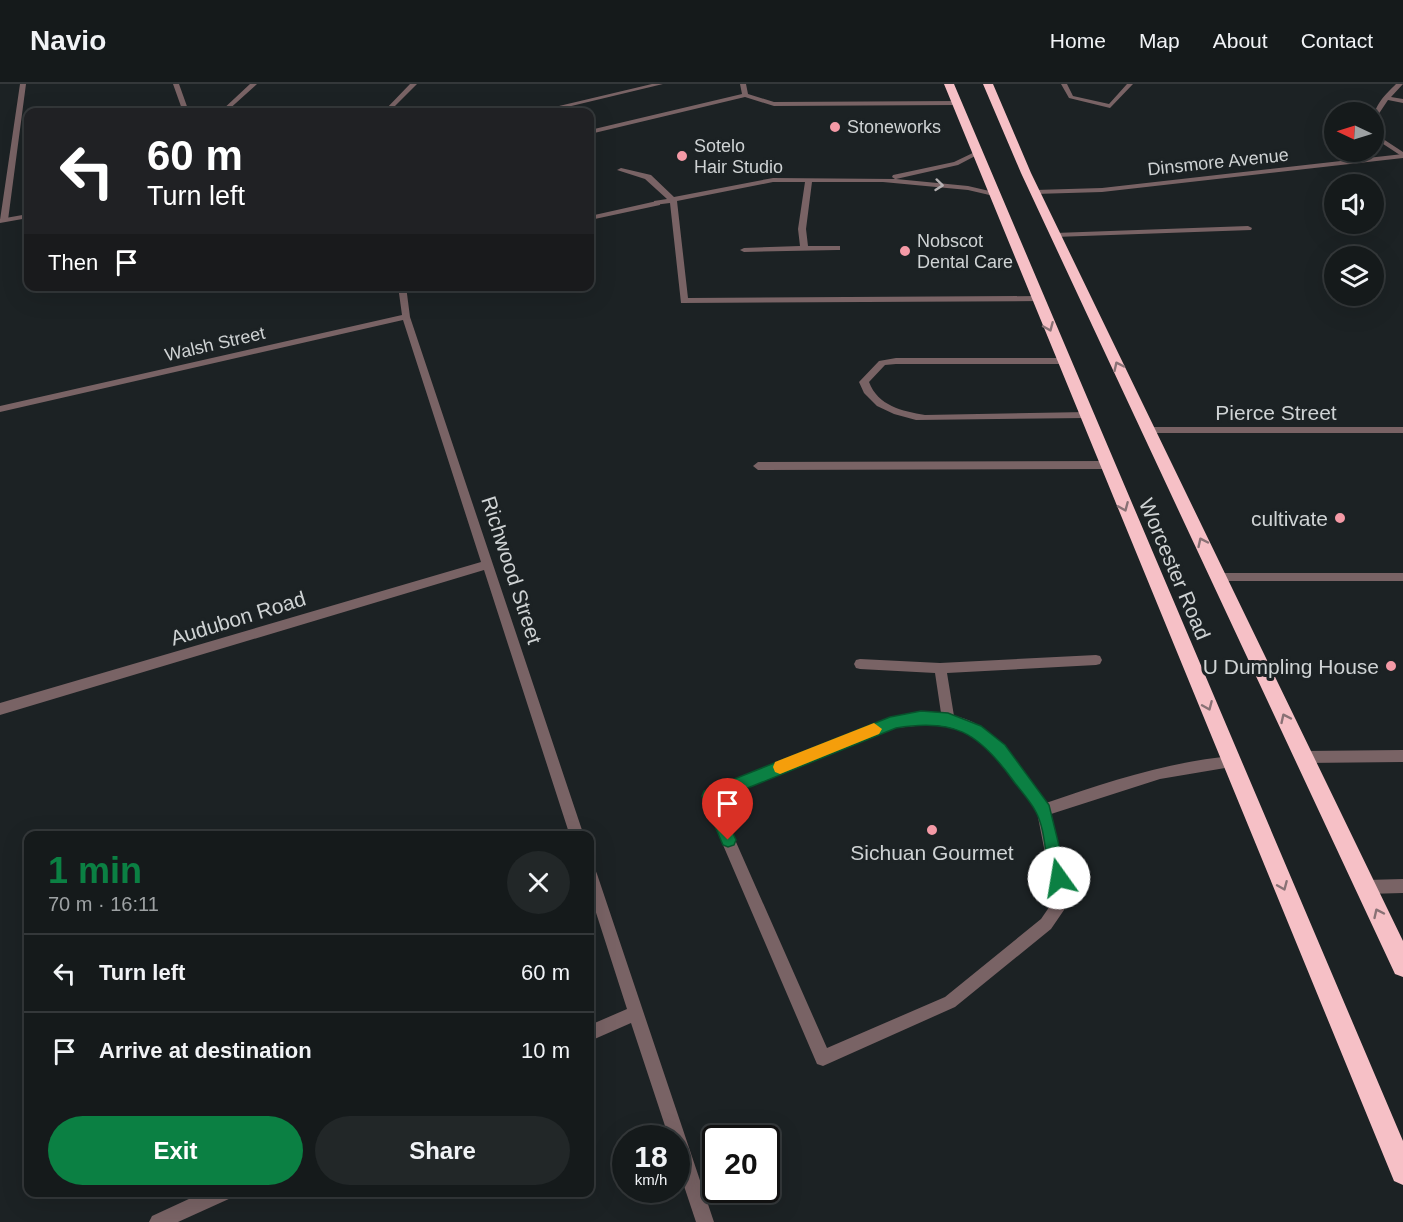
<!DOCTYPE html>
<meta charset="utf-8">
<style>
:root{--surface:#151a1b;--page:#222728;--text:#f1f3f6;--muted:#9da1a3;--line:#34383a;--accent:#0b8043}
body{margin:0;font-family:Helvetica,sans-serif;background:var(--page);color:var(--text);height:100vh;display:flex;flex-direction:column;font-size:22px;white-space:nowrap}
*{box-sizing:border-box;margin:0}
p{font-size:20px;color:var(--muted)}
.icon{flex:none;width:33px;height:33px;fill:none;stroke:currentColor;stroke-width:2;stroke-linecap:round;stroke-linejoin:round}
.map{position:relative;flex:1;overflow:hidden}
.details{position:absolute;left:24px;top:747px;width:570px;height:366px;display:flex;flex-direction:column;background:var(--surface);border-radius:12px;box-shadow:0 6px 24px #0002,0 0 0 2px var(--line)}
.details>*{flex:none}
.banner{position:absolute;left:24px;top:24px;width:570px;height:183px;border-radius:12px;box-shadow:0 6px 24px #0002,0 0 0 2px var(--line);background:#202124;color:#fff;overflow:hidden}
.needle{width:39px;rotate:274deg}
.fabs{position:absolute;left:1324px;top:18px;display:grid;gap:12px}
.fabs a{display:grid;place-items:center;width:60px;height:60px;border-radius:50%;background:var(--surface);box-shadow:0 6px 24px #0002,0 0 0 2px var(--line);font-size:30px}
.speed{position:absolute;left:612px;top:1041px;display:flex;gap:12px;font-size:30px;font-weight:700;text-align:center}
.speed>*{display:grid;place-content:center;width:78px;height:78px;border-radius:50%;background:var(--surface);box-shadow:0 6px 24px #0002,0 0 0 2px var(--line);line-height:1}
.speed small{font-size:15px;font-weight:400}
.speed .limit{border:3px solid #111;border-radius:9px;background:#fff;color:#111}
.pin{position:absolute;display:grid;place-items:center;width:51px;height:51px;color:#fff;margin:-62px -26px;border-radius:50% 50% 50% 0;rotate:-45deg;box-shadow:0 0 6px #0007}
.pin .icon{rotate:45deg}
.me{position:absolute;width:66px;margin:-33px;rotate:347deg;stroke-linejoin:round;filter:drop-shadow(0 0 4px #0008)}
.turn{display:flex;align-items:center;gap:21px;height:126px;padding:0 24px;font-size:27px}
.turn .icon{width:78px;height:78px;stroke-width:2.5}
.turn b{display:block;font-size:42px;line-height:51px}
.then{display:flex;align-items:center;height:57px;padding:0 24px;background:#0003;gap:12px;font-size:22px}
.round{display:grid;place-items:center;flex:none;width:63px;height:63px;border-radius:32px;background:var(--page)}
.headline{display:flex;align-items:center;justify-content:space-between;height:102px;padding:0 24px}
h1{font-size:36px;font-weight:700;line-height:45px;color:var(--accent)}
.action{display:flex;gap:12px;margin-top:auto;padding:12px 24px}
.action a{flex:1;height:69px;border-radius:36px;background:var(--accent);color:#fff;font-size:24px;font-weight:700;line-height:69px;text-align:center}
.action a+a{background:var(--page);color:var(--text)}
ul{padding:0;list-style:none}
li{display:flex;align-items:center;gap:18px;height:78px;padding:0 24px;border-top:2px solid var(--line)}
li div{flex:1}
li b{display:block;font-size:22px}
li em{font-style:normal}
header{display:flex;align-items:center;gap:36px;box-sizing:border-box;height:84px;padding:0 30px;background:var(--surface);border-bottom:2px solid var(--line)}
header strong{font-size:28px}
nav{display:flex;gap:33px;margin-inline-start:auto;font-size:21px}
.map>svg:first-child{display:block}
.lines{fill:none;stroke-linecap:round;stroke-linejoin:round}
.lane{fill:#796365;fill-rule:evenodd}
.street{fill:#796365;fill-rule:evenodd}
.highway{fill:#f6c0c6;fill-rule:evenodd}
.oneway{stroke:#b5b1b3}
.oneway2{stroke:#897175}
.route{fill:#0b8043;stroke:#07532c;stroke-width:1.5}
.slow{fill:#f59e0b}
.poi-dot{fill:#f49aa6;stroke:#1c2224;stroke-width:2}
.labels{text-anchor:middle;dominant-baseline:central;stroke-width:6;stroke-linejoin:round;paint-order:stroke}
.far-poi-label{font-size:18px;fill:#cfd3d4;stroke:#1c2224;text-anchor:start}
.far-street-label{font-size:18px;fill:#cfd3d4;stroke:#1c2224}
.street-label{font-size:21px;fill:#cfd3d4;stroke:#1c2224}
.poi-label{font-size:21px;fill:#cfd3d4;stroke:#1c2224;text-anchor:end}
</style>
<header>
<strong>Navio</strong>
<nav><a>Home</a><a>Map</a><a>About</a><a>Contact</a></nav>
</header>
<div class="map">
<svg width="1403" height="1138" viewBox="0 0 1403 1138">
<rect width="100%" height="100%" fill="#1c2224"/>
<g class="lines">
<path class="lane" d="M 20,0 L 26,0 L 8,136 L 4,138 L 0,136 Z
M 173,0 L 179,0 L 189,28 L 183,28 Z
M 250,0 L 257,0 L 226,28 L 220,28 Z
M 410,0 L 417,0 L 389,28 L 383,28 Z
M 652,0 L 663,0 L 563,24 L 554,28 L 547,28 L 559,22 Z
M 740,0 L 746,0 L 748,10 L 774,18 L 957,17 L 960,19 L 957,21 L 774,22 L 745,13 L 590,50 L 590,46 L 742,10 Z
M 1061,0 L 1067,0 L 1073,12 L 1109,20 L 1127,0 L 1133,0 L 1110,24 L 1069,14 Z
M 1396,0 L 1403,0 L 1391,13 L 1403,15 L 1403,19 L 1388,16 L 1376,34 L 1374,35 C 1374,21 1386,10 1396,0 Z
M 1374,49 L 1403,68 L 1403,73 L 1374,54 Z
M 977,67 L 979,68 L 979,70 L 958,81 L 896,95 L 968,102 L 998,109 L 998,113 L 968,106 L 883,98 L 812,98 L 806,145 L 808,162 L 840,162 L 840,166 L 837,166 L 744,168 L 740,166 L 744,164 L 800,162 L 798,145 L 805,98 L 773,98 L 677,117 L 688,214 L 1038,212 L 1042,215 L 1041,217 L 681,219 L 670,119 L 654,121 L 654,117 L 667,115 L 645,95 L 617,86 L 621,84 L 651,91 L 674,113 L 773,94 L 895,95 L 892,93 L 893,91 L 954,78 Z
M 1248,142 L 1252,144 L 1251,146 L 1055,153 L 1051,151 L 1055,149 Z
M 896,274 L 1064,274 L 1069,277 L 1064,280 L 896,280 L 885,281 L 869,298 C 878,322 902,327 925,331 L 1087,328 L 1092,331 L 1087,334 L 916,336 L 894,330 L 877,322 L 864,309 L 859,298 L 879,277 Z
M 1107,377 L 1112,381 L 1107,385 L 758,386 L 753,382 L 758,378 Z
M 1219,489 L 1403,489 L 1403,497 L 1219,497 L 1213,493 Z
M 1096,571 L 1100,572 L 1102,576 L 1100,580 L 1096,581 L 947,589 L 954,632 C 998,640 1022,686 1046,719 C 1107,698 1167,678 1232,672 L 1237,674 L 1239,678 L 1237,682 L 1160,695 L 1051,730 L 1067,810 L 1064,826 L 1051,845 L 955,923 L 823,982 L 817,980 L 702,712 L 704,708 L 895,632 L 941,629 L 935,589 L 860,585 L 856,584 L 854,580 L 856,576 L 860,575 L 940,579 ZM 935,640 L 959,644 L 984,660 L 995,670 L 1037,728 L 1053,810 L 1052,819 L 1041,835 L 945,913 L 827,964 L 717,715 L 896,644 Z
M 1403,666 L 1403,678 L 1304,679 L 1299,677 L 1297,673 L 1299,669 L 1304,667 Z
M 1403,795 L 1403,809 L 1366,810 L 1361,808 L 1359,803 L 1361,798 L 1366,796 Z"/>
<path class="street" d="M 1403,70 L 1403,74 L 1102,108 L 1035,110 L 1031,108 L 1035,106 L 1102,104 Z
M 657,117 L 660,117 L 660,121 L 590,136 L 590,132 Z
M 28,130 L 28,134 L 0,139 L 0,135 Z
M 398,202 L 406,202 L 410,233 L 584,752 L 570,752 L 484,486 L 0,631 L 0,619 L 481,478 L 403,236 L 0,328 L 0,322 L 402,231 Z
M 1149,343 L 1403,343 L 1403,349 L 1149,349 L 1144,346 Z
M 590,783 L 595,785 L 597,790 L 714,1138 L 696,1138 L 676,1078 L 676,1054 L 669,1054 L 631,939 L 590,957 L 590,941 L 627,925 L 590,810 Z
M 204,1108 L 234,1108 L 231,1114 L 178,1138 L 149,1138 L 152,1132 Z"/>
<path class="highway" d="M 944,0 L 954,0 L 1403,1057 L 1403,1101 L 1394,1097 Z
M 983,0 L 993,0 L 1031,89 L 1403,857 L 1403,893 L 1395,890 L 1021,89 Z"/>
</g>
<defs><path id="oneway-chevron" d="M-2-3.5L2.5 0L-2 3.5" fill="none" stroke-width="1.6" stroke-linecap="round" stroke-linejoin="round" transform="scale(1.5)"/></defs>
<use class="oneway" href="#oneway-chevron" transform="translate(939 101) rotate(6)"/>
<g class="oneway2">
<use href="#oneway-chevron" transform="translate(1049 243) rotate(67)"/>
<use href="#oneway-chevron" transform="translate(1118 282) rotate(-115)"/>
<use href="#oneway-chevron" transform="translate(1124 423) rotate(67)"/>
<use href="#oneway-chevron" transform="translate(1202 458) rotate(-115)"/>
<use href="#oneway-chevron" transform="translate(1208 622) rotate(67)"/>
<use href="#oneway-chevron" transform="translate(1285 634) rotate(-115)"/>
<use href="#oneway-chevron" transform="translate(1283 802) rotate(67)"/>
<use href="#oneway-chevron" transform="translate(1378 829) rotate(-115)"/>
</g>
<path class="route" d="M 921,627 L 948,629 L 981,642 L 1005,661 L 1049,721 L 1067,794 L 1065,799 L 1059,802 L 1053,799 C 1044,777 1047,749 1036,728 C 1030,716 1019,705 1012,695 C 978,648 953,634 896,644 L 718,716 L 736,756 L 734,761 L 728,763 L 723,761 L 702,712 L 704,707 L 890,633 Z"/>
<path class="slow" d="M 874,639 L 882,645 L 879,650 L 780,690 L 775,688 L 773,683 L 775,678 Z"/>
<g class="poi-dot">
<circle cx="835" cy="43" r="6"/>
<circle cx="682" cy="72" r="6"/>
<circle cx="905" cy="167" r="6"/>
<circle cx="1340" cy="434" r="6"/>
<circle cx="1391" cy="582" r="6"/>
<circle cx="932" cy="746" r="6"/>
</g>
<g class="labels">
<g class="far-poi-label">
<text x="847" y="43">Stoneworks</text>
<text x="694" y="62">Sotelo<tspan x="694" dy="21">Hair Studio</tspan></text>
<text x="917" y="157">Nobscot<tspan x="917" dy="21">Dental Care</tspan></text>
</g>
<g class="far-street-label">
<text transform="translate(1218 78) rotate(-6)">Dinsmore Avenue</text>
<text transform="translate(215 260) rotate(-13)">Walsh Street</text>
</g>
<g class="street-label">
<text x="1276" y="328">Pierce Street</text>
<text transform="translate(1175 485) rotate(67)">Worcester Road</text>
<text transform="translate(512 486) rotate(72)">Richwood Street</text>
<text transform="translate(238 534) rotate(-17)">Audubon Road</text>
</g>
<g class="poi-label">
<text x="1328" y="434">cultivate</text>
<text x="1379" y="582">U Dumpling House</text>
<text x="932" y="768" text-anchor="middle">Sichuan Gourmet</text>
</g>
</g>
</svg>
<div class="fabs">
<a><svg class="needle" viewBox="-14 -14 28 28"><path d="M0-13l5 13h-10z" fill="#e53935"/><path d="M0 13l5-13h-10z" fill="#9da1a3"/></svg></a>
<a><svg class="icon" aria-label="sound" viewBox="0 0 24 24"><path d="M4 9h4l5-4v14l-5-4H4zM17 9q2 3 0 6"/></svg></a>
<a><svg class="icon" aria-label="layers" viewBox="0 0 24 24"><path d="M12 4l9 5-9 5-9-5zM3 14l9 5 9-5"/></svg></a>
</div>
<div class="speed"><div>18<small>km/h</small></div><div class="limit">20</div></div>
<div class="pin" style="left:728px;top:756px;background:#d93025"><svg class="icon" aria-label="arrive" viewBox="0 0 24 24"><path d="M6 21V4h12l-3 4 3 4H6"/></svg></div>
<svg class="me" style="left:1059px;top:794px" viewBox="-20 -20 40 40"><circle r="19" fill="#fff"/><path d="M0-13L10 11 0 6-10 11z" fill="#0b8043"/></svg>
<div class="banner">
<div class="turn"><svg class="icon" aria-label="left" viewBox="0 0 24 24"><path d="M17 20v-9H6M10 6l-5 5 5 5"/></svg><div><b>60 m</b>Turn left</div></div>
<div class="then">Then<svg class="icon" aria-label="arrive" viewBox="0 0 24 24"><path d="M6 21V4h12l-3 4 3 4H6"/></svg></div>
</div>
<section class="details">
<div class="headline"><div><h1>1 min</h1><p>70 m · 16:11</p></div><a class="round"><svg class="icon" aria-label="close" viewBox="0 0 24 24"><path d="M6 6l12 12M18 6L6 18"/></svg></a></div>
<ul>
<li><svg class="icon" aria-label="left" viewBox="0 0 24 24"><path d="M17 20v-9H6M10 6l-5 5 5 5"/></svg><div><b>Turn left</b></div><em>60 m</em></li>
<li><svg class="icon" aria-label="arrive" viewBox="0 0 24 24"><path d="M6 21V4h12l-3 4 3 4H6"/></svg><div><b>Arrive at destination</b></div><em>10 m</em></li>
</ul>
<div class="action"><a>Exit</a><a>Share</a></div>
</section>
</div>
